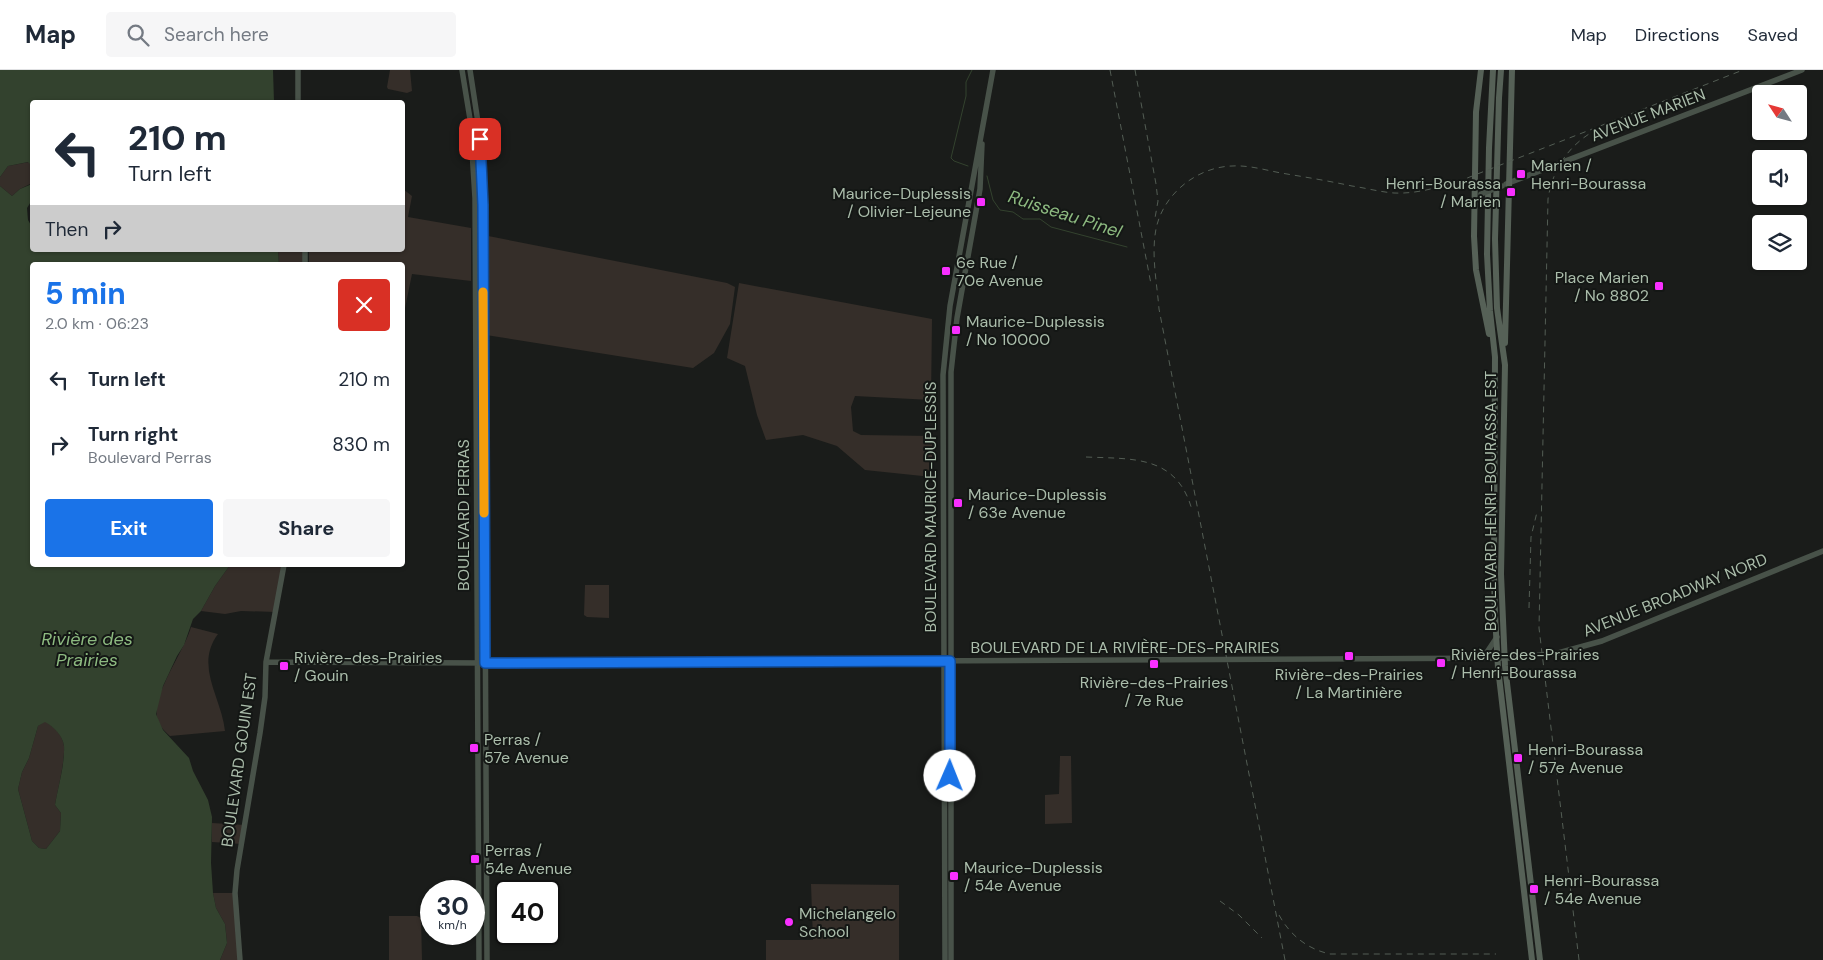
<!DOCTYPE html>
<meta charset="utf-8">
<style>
:root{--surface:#fff;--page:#f6f6f7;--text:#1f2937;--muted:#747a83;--line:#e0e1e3;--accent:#1a73e8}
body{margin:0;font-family:"DM Sans",sans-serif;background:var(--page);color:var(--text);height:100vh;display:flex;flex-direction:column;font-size:19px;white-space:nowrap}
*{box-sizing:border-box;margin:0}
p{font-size:16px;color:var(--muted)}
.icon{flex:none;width:28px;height:28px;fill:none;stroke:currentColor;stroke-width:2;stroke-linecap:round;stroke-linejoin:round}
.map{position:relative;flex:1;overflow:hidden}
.drawer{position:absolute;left:30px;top:192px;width:375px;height:305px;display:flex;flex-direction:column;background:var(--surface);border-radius:5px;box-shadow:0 1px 4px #0004}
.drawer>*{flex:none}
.guide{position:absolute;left:30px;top:30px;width:375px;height:152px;border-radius:5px;box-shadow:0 1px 4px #0004;background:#fff;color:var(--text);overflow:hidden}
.needle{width:32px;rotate:306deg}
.buttons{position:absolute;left:1752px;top:15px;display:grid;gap:10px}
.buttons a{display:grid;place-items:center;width:55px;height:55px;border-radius:5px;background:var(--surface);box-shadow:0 1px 4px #0004;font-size:25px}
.speed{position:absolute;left:420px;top:810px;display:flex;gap:10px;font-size:25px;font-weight:700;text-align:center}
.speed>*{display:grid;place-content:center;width:65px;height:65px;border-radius:50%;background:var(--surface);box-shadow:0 1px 4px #0004;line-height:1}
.speed small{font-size:12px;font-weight:400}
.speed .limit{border:2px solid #111;border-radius:8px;background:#fff;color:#111}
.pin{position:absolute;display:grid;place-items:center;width:42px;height:42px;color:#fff;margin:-21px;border-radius:10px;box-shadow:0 2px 8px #0006}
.me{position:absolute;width:55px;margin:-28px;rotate:1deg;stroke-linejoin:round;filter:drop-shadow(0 0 4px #0008)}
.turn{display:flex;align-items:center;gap:18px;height:105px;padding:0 15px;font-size:22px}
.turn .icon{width:65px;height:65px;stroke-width:2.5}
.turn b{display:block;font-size:35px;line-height:42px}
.then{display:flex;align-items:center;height:48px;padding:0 15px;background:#0003;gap:10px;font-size:19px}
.round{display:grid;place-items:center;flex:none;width:52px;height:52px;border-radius:5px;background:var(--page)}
.overview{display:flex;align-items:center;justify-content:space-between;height:85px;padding:0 15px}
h1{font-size:30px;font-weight:700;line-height:38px;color:var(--accent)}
.cta{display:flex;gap:10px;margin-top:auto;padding:10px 15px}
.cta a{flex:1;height:58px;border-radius:5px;background:var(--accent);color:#fff;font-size:20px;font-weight:700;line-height:58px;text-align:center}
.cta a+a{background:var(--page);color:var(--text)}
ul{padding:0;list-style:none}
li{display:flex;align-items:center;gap:15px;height:65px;padding:0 15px}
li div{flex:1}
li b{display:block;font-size:19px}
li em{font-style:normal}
header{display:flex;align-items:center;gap:30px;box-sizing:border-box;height:70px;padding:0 25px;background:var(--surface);border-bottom:1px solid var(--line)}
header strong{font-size:24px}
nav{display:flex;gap:28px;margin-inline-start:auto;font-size:18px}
.search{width:350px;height:45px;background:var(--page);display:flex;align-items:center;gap:12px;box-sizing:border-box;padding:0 18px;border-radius:5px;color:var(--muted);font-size:19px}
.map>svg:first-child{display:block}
.green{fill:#352e29}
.water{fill:#33422e;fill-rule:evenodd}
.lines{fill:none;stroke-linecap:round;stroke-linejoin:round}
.stream{stroke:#33422e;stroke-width:1}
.secondary{stroke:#485249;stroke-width:5.5}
.primary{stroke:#566157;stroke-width:6}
.rail{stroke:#535d54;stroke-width:1;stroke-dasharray:6 5;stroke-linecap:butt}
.secondary-bridge{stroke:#485249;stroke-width:5.5}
.route-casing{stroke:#114b97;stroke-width:12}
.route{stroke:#1a73e8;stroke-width:9}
.slow{stroke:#f59e0b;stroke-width:9}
.poi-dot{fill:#f82fff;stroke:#141715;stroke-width:2}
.labels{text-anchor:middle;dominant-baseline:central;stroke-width:4;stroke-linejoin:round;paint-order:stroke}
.street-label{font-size:16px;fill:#abbdab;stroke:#141715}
.poi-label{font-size:16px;fill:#abbdab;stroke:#141715;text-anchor:start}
.water-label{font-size:18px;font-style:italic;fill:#8dba80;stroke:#141715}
</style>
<header>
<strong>Map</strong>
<div class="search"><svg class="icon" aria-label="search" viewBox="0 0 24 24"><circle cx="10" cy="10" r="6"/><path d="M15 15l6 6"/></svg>Search here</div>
<nav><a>Map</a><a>Directions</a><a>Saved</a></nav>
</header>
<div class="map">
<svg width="1823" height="890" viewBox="0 0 1823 890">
<rect width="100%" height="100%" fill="#1a1c1a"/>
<path class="green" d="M 390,0 L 410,0 L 412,21 L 407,23 L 388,19 L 387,17 Z
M 29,92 L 32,96 L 32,113 L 20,119 L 12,126 L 0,116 L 0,107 L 8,96 Z
M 403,119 L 412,126 L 408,147 L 471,158 L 471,211 L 412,204 L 403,248 L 402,195 L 309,195 L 309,180 L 402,180 Z
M 483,165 L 727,213 L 735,217 L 730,254 L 714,283 L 693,298 L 486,265 L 486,208 Z
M 278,180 L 305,180 L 306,195 L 279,195 Z
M 739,213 L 932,249 L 931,330 L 855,326 L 851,337 L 853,361 L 861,365 L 932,366 L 932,407 L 865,400 L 837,376 L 803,365 L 766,370 L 757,345 L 745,296 L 727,288 Z
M 230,495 L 284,495 L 276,542 L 241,541 L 225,544 L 201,541 L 215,516 Z
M 585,515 L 609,515 L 609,548 L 587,547 L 584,545 Z
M 191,557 L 218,564 C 194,596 222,628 225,661 L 170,666 C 164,661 159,655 157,647 C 152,624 185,580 191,557 Z
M 45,651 C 53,656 63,665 64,676 C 65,692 58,718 55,735 L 61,743 L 60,761 L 46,779 L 39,778 L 32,771 L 18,719 L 22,702 L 29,688 L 38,656 Z
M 1060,686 L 1071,686 L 1072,753 L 1045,754 L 1045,725 L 1059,724 Z
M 212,753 L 245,755 L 242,774 L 212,772 Z
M 811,814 L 899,815 L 899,890 L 766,890 L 766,870 L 813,870 Z
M 213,823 L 235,823 L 240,890 L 220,890 L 227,873 L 225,854 L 216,838 Z
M 389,846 L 417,846 L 421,848 L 422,890 L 389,890 Z"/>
<path class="water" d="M 0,0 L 273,0 L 274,32 L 32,32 L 32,96 L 28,92 L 8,96 L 0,107 Z
M 32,114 L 32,130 L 27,138 L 28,150 L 32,157 L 32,180 L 278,180 L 279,195 L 32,195 L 32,495 L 230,495 L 215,516 L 201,541 L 193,549 L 184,575 L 177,586 L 163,616 L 156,644 L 163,660 L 189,688 L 193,701 L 208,730 L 212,747 L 211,793 L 213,823 L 216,838 L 225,854 L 227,873 L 220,890 L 0,890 L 0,116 L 12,126 L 20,119 ZM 45,652 C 53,656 63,666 64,676 C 65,694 58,717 55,735 L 61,743 L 60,761 L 46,779 L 39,778 L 32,771 L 18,719 L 22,702 L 29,688 L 38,656 Z"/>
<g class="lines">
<path class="stream" d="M 968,96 L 954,91 L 951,88 L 966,26 L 966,12 L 972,0
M 987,106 L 993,130 L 1000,140 L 1013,142 L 1023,149 L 1040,149 L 1051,157 L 1127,177"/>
<path class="secondary" d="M 462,0 L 470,49 L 475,128 L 479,890
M 470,0 L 479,59 L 483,135 L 487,890
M 298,32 L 298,0
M 1506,114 L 1802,0
M 305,180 L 305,195
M 1476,588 L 1487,582 L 1497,567
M 266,592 L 485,593 L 1512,588 L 1558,583 L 1602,571 L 1823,481
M 240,890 L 235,823 L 237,800 L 260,663 L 265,627 L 266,592 L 284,495
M 945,890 L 943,305 L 950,236 L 993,0
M 951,890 L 951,302 L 957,248 L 980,119 L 982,74"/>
<path class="primary" d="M 1481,0 L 1476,42 L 1474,166 L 1476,200 L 1489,264
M 1493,0 L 1489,78 L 1487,184 L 1490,241 L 1495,287 L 1494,504 L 1495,545 L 1498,598 L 1532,890
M 1501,0 L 1499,28 L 1495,169 L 1497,238 L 1505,295 L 1501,504 L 1505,596 L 1540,890
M 1505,273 L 1512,0"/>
<path class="rail" d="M 1110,0 L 1151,214
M 1135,0 L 1156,114 L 1158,131 L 1155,148
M 1086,387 C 1133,389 1177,385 1192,440
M 1529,538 L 1531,467 L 1537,442
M 1220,831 L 1239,845 L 1262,868
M 1279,845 C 1290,865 1307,879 1330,884 L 1496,884
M 1285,890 L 1159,239 C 1157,213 1151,185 1156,159 C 1163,124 1197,97 1232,96 C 1249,95 1265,100 1281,103 C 1305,107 1329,111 1352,116 C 1366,118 1380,122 1394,123 C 1416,124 1435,118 1457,112 L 1743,0
M 1579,890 L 1539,558 L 1548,129 C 1552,102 1566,79 1589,64"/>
<path class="secondary-bridge" d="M 1481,124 L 1502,116"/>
</g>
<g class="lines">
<g class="route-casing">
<path id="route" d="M 480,69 L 483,135 L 485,593 L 950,591 L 950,706"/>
</g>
<use href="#route" class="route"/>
<path class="slow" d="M 483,222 L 484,443"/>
</g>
<g class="poi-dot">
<rect x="1516" y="99" width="10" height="10" rx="2.5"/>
<rect x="1506" y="117" width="10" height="10" rx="2.5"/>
<rect x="976" y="127" width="10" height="10" rx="2.5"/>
<rect x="941" y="196" width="10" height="10" rx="2.5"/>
<rect x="1654" y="211" width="10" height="10" rx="2.5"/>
<rect x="951" y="255" width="10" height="10" rx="2.5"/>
<rect x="953" y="428" width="10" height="10" rx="2.5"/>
<rect x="1344" y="581" width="10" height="10" rx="2.5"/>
<rect x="1436" y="588" width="10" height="10" rx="2.5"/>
<rect x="1149" y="589" width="10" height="10" rx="2.5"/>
<rect x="279" y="591" width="10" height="10" rx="2.5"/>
<rect x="469" y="673" width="10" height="10" rx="2.5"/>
<rect x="1513" y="683" width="10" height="10" rx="2.5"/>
<rect x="470" y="784" width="10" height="10" rx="2.5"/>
<rect x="949" y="801" width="10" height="10" rx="2.5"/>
<rect x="1529" y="814" width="10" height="10" rx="2.5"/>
<circle cx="789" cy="852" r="5"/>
</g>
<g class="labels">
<g class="street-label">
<text transform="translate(1648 45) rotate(-21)">AVENUE MARIEN</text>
<text transform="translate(1490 431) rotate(-90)">BOULEVARD HENRI-BOURASSA EST</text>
<text transform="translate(930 437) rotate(-90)">BOULEVARD MAURICE-DUPLESSIS</text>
<text transform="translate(463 445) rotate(-90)">BOULEVARD PERRAS</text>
<text transform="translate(1675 525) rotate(-22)">AVENUE BROADWAY NORD</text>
<text x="1125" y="577">BOULEVARD DE LA RIVIÈRE-DES-PRAIRIES</text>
<text transform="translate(239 690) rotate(-82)">BOULEVARD GOUIN EST</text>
</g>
<g class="poi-label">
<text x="1531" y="95">Marien /<tspan x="1531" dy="18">Henri-Bourassa</tspan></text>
<text x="1501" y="113" text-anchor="end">Henri-Bourassa<tspan x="1501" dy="18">/ Marien</tspan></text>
<text x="971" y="123" text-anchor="end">Maurice-Duplessis<tspan x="971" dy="18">/ Olivier-Lejeune</tspan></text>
<text x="956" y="192">6e Rue /<tspan x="956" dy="18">70e Avenue</tspan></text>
<text x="1649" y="207" text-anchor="end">Place Marien<tspan x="1649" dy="18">/ No 8802</tspan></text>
<text x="966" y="251">Maurice-Duplessis<tspan x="966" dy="18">/ No 10000</tspan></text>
<text x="968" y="424">Maurice-Duplessis<tspan x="968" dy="18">/ 63e Avenue</tspan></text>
<text x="1451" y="584">Rivière-des-Prairies<tspan x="1451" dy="18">/ Henri-Bourassa</tspan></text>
<text x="294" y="587">Rivière-des-Prairies<tspan x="294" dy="18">/ Gouin</tspan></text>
<text x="1349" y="604" text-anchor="middle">Rivière-des-Prairies<tspan x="1349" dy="18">/ La Martinière</tspan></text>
<text x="1154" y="612" text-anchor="middle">Rivière-des-Prairies<tspan x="1154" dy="18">/ 7e Rue</tspan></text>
<text x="484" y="669">Perras /<tspan x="484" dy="18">57e Avenue</tspan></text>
<text x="1528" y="679">Henri-Bourassa<tspan x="1528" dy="18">/ 57e Avenue</tspan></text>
<text x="485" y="780">Perras /<tspan x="485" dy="18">54e Avenue</tspan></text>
<text x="964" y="797">Maurice-Duplessis<tspan x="964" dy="18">/ 54e Avenue</tspan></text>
<text x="1544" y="810">Henri-Bourassa<tspan x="1544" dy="18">/ 54e Avenue</tspan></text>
<text x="799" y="843">Michelangelo<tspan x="799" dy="18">School</tspan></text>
</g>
<g class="water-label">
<text transform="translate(1065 144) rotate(18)">Ruisseau Pinel</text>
<text x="87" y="569">Rivière des<tspan x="87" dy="21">Prairies</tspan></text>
</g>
</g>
</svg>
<div class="buttons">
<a><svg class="needle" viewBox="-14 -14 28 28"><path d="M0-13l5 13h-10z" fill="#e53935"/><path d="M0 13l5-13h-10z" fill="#747a83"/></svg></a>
<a><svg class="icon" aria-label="sound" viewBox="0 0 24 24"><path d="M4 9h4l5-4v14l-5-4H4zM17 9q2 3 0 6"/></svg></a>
<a><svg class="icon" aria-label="layers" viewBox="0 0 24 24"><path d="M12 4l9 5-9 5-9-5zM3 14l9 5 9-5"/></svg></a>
</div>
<div class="speed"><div>30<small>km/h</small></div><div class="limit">40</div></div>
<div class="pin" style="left:480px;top:69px;background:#d93025"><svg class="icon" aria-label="arrive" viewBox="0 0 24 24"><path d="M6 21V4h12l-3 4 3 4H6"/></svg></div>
<svg class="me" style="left:950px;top:706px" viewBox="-20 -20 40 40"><circle r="19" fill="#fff"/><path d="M0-13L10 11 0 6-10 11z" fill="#1a73e8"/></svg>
<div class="guide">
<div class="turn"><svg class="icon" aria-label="left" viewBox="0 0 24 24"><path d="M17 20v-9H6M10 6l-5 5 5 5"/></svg><div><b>210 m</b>Turn left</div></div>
<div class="then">Then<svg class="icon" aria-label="right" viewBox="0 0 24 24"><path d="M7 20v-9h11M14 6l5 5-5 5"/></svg></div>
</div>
<section class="drawer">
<div class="overview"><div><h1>5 min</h1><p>2.0 km · 06:23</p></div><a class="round" style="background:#d93025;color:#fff"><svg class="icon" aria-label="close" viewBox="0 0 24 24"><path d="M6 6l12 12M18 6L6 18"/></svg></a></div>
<ul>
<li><svg class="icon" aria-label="left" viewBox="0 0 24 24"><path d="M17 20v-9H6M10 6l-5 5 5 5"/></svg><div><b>Turn left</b></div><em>210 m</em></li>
<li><svg class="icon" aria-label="right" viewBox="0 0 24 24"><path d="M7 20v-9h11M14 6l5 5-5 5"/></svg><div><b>Turn right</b><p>Boulevard Perras</p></div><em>830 m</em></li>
</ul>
<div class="cta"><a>Exit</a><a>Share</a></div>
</section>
</div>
